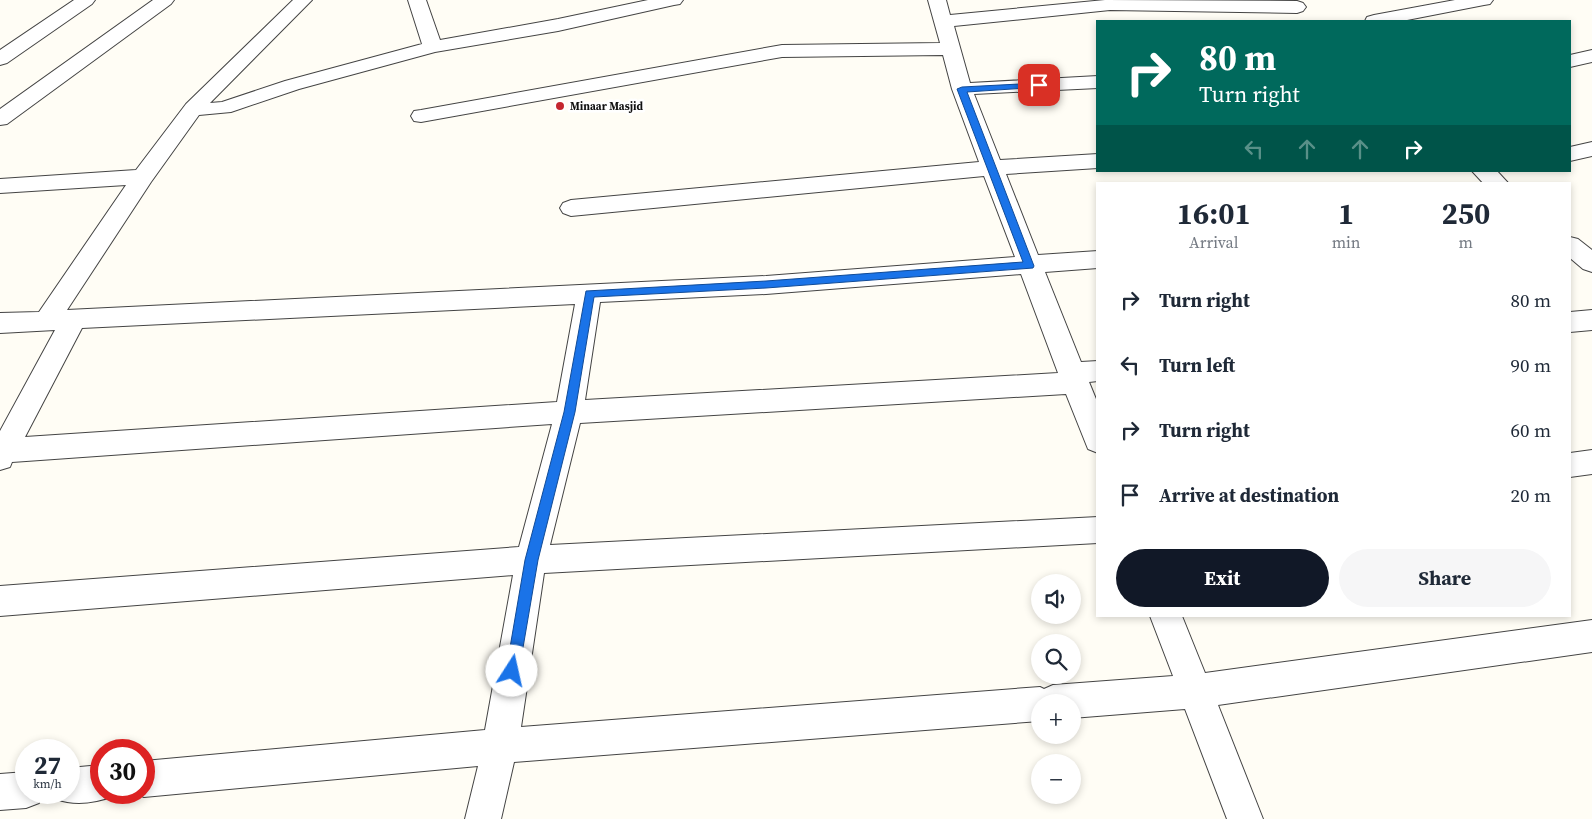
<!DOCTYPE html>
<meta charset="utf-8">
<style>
:root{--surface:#fff;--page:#f6f6f7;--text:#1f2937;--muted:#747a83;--accent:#111827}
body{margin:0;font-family:"Source Serif 4",serif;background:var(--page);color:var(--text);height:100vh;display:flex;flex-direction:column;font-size:19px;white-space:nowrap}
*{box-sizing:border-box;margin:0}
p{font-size:16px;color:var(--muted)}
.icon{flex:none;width:28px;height:28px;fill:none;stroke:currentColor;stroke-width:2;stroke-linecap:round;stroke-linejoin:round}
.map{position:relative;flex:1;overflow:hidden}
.panel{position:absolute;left:1096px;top:182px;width:475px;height:435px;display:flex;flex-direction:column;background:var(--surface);border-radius:0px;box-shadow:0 2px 8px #0003}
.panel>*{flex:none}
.hud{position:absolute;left:1096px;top:20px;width:475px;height:152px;border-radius:0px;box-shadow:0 2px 8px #0003;background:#00695c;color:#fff;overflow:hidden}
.fabs{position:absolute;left:1031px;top:574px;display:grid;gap:10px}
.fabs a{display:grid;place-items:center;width:50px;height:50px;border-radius:50%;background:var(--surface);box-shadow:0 2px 8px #0003;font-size:25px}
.speed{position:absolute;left:15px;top:739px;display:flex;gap:10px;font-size:25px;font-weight:700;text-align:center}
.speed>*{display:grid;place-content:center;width:65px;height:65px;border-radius:50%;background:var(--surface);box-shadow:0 2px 8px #0003;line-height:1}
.speed small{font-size:12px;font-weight:400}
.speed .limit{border:8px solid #d22;background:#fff;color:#111}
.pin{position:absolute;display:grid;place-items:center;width:42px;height:42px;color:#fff;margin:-21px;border-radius:10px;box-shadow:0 2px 8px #0006}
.me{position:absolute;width:55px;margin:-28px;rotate:10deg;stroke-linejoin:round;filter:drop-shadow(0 0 4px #0008)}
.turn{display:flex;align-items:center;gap:18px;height:105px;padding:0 20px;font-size:22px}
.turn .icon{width:65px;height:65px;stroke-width:2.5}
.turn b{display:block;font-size:35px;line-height:42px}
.lanes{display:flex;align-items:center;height:48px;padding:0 20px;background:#0003;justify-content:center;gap:25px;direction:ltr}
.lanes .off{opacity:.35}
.eta{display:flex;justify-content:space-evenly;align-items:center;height:85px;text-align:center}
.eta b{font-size:30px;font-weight:700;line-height:35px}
.cta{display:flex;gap:10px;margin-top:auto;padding:10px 20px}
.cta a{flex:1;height:58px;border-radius:30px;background:var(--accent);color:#fff;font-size:20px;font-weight:700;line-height:58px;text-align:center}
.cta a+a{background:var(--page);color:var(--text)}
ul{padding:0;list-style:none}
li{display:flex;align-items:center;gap:15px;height:65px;padding:0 20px}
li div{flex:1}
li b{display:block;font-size:19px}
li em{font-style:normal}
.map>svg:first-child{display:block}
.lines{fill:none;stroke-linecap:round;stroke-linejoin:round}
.minor-casing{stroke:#444;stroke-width:2}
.minor{fill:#fff;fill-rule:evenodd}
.route{fill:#1a73e8;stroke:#114b97}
.poi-dot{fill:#c4262e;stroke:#fff;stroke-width:2}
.labels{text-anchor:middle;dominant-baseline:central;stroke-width:5;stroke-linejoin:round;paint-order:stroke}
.far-poi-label{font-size:11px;font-weight:bold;fill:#111;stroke:#fff;text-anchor:start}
</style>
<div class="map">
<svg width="1592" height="819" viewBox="0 0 1592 819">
<rect width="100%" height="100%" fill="#fffdf5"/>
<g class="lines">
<g class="minor-casing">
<path id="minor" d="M 74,0 L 95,0 L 92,4 L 7,63 L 0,65 L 0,50 Z
M 153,0 L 174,0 L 171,4 L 7,124 L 0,125 L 0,109 Z
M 293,0 L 312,0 L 210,103 L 222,102 L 285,81 L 422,44 L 408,0 L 426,0 L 440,40 L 558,19 L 648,0 L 683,0 L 680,4 L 674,5 L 558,31 L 435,52 L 299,89 L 231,112 L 199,115 L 151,182 L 67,310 L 766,276 L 1015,257 L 984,176 L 571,216 L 563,213 L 560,208 L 563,203 L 571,200 L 979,162 L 952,89 L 943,55 L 782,57 L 421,122 L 414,121 L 411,116 L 414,111 L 421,110 L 782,45 L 940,43 L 928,0 L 946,0 L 950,15 L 1105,0 L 1297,1 L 1303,3 L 1306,7 L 1303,11 L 1297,13 L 1110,10 L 954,26 L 970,83 L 1098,76 L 1098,88 L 974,94 L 1000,160 L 1098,154 L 1098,168 L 1006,174 L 1038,255 L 1098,251 L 1098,268 L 1045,272 L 1081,362 L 1098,361 L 1098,381 L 1089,382 L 1098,404 L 1098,453 L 1088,449 L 1066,394 L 580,423 L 550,545 L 1098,517 L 1098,543 L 544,573 L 521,727 L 1040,687 L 1044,689 L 1053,685 L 1173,676 L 1150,616 L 1182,616 L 1205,673 L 1592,620 L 1592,652 L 1218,705 L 1263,819 L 1227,819 L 1185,709 L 1072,718 L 1072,702 L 1040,702 L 1040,721 L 514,762 L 501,819 L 465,819 L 478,766 L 144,797 L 133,792 L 144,792 L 144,761 L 485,730 L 513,575 L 0,616 L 0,586 L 519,547 L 552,424 L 12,462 L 10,467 L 0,470 L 0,431 L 55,330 L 0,333 L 0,313 L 39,312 L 126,185 L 0,193 L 0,179 L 136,170 L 186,104 ZM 1021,274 L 1058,373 L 585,400 L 600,302 L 766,294 ZM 575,304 L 557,402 L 25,437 L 82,328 Z
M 1455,0 L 1493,0 L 1490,4 L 1484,5 L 1402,21 L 1365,21 L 1367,17 L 1374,15 Z
M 1592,50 L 1592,62 L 1570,67 L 1570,55 Z
M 1592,142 L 1592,156 L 1570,161 L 1570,147 Z
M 1472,171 L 1497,171 L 1509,184 L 1484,184 Z
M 1570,237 L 1578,239 L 1592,250 L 1592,272 L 1583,269 L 1570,258 Z
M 1592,310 L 1592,330 L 1570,332 L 1570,312 Z
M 1592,450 L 1592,474 L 1570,477 L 1570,453 Z
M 101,765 L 101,792 L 115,792 L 114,796 C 95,803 75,806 56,799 L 54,792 L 69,792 L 69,768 Z
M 26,772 L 26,792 L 43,792 L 39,803 L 26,808 L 0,810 L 0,774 Z"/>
</g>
<use href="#minor" class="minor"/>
</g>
<path class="route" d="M 1039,83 L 1043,85 L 1042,87 L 967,92 L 1034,266 L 1033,268 L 766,288 L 594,297 L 575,412 L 538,560 L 519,671 L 517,676 L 512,678 L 508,676 L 506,671 L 525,560 L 564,412 L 586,291 L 766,281 L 1023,262 L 957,89 L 962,87 Z"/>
<circle class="poi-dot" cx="560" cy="106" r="5"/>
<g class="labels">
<g class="far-poi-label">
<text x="570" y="106">Minaar Masjid</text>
</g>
</g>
</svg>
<div class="fabs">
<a><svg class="icon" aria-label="sound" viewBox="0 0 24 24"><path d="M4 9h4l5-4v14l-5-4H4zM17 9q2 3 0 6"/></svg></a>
<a><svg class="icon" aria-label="search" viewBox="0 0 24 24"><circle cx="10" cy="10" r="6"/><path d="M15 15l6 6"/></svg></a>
<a>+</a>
<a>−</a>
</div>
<div class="speed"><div>27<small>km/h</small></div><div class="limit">30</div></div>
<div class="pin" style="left:1039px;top:85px;background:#d93025"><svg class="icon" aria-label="arrive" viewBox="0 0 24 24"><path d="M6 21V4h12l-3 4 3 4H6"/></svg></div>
<svg class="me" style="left:512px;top:671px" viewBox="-20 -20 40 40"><circle r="19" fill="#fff"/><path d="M0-13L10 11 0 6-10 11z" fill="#1a73e8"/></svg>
<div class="hud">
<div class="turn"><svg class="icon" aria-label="right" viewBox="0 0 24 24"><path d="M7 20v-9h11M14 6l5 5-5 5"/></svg><div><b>80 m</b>Turn right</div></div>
<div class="lanes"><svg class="icon off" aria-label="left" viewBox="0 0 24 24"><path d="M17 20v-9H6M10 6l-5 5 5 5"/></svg><svg class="icon off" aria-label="ahead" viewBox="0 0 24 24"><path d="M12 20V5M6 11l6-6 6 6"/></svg><svg class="icon off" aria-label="ahead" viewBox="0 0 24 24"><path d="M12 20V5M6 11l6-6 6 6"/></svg><svg class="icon" aria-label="right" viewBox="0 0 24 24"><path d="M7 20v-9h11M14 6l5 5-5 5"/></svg></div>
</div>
<section class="panel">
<div class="eta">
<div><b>16:01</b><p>Arrival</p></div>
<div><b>1</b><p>min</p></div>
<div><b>250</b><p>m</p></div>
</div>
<ul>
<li><svg class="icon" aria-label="right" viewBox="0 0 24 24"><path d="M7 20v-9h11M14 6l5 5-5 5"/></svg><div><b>Turn right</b></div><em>80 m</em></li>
<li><svg class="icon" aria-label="left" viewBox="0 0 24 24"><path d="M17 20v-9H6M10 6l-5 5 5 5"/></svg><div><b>Turn left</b></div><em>90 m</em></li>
<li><svg class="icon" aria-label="right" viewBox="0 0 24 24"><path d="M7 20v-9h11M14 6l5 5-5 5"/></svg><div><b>Turn right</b></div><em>60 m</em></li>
<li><svg class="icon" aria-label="arrive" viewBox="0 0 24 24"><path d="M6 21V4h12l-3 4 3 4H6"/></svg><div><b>Arrive at destination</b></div><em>20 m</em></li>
</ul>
<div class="cta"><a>Exit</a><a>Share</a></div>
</section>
</div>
